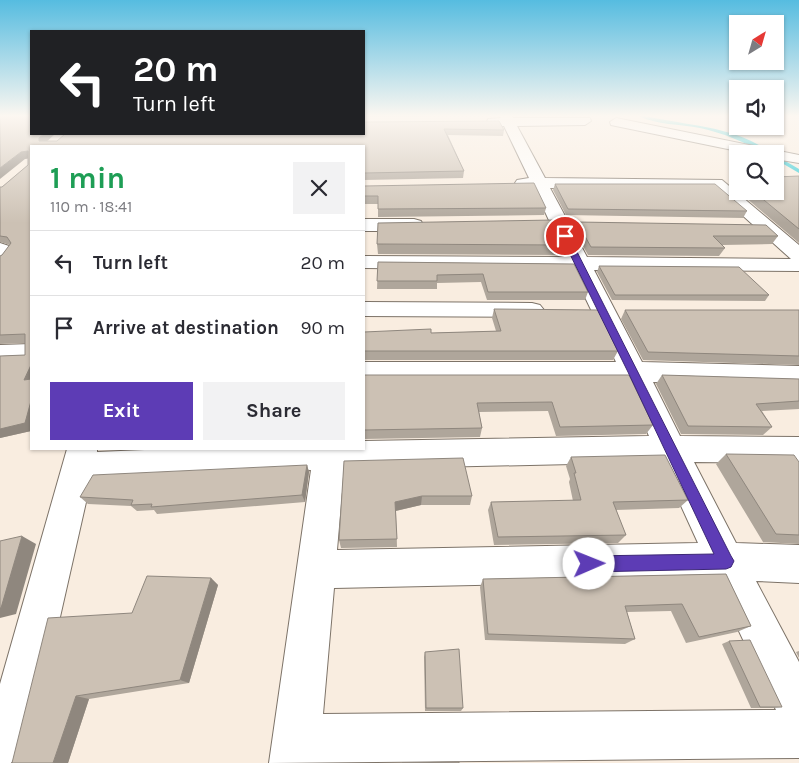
<!DOCTYPE html>
<meta charset="utf-8">
<style>
:root{--surface:#fff;--page:#f2f2f3;--text:#2b2b33;--muted:#7c7c81;--line:#e1e1e2;--accent:#5d3cb5}
body{margin:0;font-family:Karla,sans-serif;background:var(--page);color:var(--text);height:100vh;display:flex;flex-direction:column;font-size:19px;white-space:nowrap}
*{box-sizing:border-box;margin:0}
p{font-size:16px;color:var(--muted)}
.icon{flex:none;width:28px;height:28px;fill:none;stroke:currentColor;stroke-width:2;stroke-linecap:round;stroke-linejoin:round}
.map{position:relative;flex:1;overflow:hidden}
.details{position:absolute;left:30px;top:145px;width:335px;height:305px;display:flex;flex-direction:column;background:var(--surface);border-radius:0px;box-shadow:0 1px 4px #0004}
.details>*{flex:none}
.banner{position:absolute;left:30px;top:30px;width:335px;height:105px;border-radius:0px;box-shadow:0 1px 4px #0004;background:#202124;color:#fff;overflow:hidden}
.needle{width:32px;rotate:37deg}
.controls{position:absolute;left:729px;top:15px;display:grid;gap:10px}
.controls a{display:grid;place-items:center;width:55px;height:55px;border-radius:0px;background:var(--surface);box-shadow:0 1px 4px #0004;font-size:25px}
.pin{position:absolute;display:grid;place-items:center;width:42px;height:42px;color:#fff;margin:-21px;border:2px solid #fff;border-radius:50%;box-shadow:0 1px 5px #0007}
.me{position:absolute;width:55px;margin:-28px;rotate:89deg;stroke-linejoin:round;filter:drop-shadow(0 0 4px #0008)}
.turn{display:flex;align-items:center;gap:18px;height:105px;padding:0 20px;font-size:22px}
.turn .icon{width:65px;height:65px;stroke-width:2.5}
.turn b{display:block;font-size:35px;line-height:42px}
.round{display:grid;place-items:center;flex:none;width:52px;height:52px;border-radius:0px;background:var(--page)}
.headline{display:flex;align-items:center;justify-content:space-between;height:85px;padding:0 20px}
h1{font-size:30px;font-weight:700;line-height:38px;color:#1e9e55}
.action{display:flex;gap:10px;margin-top:auto;padding:10px 20px}
.action a{flex:1;height:58px;border-radius:0px;background:var(--accent);color:#fff;font-size:20px;font-weight:700;line-height:58px;text-align:center}
.action a+a{background:var(--page);color:var(--text)}
ul{padding:0;list-style:none}
li{display:flex;align-items:center;gap:15px;height:65px;padding:0 20px;border-top:1px solid var(--line)}
li div{flex:1}
li b{display:block;font-size:19px}
li em{font-style:normal}
.map>svg:first-child{display:block}
.lines{fill:none;stroke-linecap:round;stroke-linejoin:round}
.stream{fill:#1bc8d5;fill-rule:evenodd}
.minor-casing{stroke:#7d7368;stroke-width:2}
.minor{fill:#fff;fill-rule:evenodd}
.wall{fill:#afa69b}
.shaded-wall{fill:#8f877e}
.building{fill:#ccc1b4;stroke:#8f877e}
.route{fill:#5d3cb5;stroke:#3c2776}
</style>
<div class="map">
<svg width="799" height="763" viewBox="0 0 799 763">
<rect width="100%" height="100%" fill="#f9ede0"/>
<g class="lines">
<path class="stream" d="M 639,116 L 646,116 C 688,126 736,126 771,153 L 765,154 C 745,142 723,133 700,128 C 681,124 656,125 639,116 Z
M 775,155 L 799,169 L 799,173 L 775,159 Z"/>
<g class="minor-casing">
<path id="minor" d="M 500,116 L 512,116 L 513,118 L 590,118 L 591,121 L 585,125 L 517,126 L 545,178 L 722,180 L 799,245 L 799,271 L 594,270 L 642,362 L 799,366 L 799,386 L 653,382 L 680,436 L 799,437 L 799,463 L 694,462 L 736,543 L 799,545 L 799,583 L 756,581 L 799,662 L 799,758 L 269,763 L 311,470 L 91,480 L 27,763 L 0,763 L 0,684 L 67,449 L 97,449 L 97,452 L 168,449 L 364,449 L 364,441 L 649,436 L 625,382 L 364,382 L 364,362 L 616,362 L 572,270 L 364,268 L 364,256 L 566,257 L 534,188 L 517,186 L 515,183 L 517,180 L 529,178 L 504,126 L 493,126 L 487,122 L 488,119 L 501,118 ZM 550,188 L 712,188 L 791,259 L 587,257 ZM 661,462 L 698,543 L 337,550 L 344,469 ZM 715,580 L 776,710 L 323,714 L 334,588 Z
M 616,118 L 799,155 L 799,163 L 775,159 L 775,154 L 752,154 L 611,125 L 610,122 Z
M 364,219 L 414,219 L 421,221 L 423,225 L 421,229 L 414,231 L 364,231 Z
M 0,243 L 12,247 L 15,251 L 7,262 L 0,264 Z
M 364,302 L 532,303 L 540,305 L 544,310 L 540,315 L 532,317 L 364,316 Z
M 31,344 L 31,362 L 0,363 L 0,345 Z"/>
</g>
<use href="#minor" class="minor"/>
</g>
<path class="wall" d="M 0,116 L 47,141 L 57,141 L 364,122 L 504,130 L 503,136 L 448,135 L 464,171 L 463,178 L 364,180 L 364,146 L 31,146 L 31,431 L 0,438 L 0,356 L 25,355 L 25,343 L 0,344 L 0,256 L 2,255 L 10,245 L 0,242 L 0,187 L 2,187 L 28,165 L 28,158 L 25,159 Z
M 364,116 L 493,116 L 364,117 Z
M 799,176 L 799,243 L 738,191 L 775,191 Z
M 738,178 L 738,191 L 732,186 Z
M 555,184 L 747,211 L 743,218 L 566,215 L 553,190 Z
M 364,186 L 546,208 L 544,215 L 378,217 L 378,204 L 364,204 Z
M 577,222 L 778,236 L 772,244 L 722,245 L 725,248 L 719,256 L 588,255 L 574,230 Z
M 377,244 L 566,245 L 563,255 L 378,254 Z
M 378,262 L 574,264 L 588,292 L 585,300 L 487,300 L 481,282 L 437,283 L 437,289 L 377,289 Z
M 599,266 L 769,295 L 765,301 L 612,300 L 597,272 Z
M 494,309 L 618,351 L 613,360 L 364,360 L 364,332 L 431,333 L 496,331 L 492,318 Z
M 625,310 L 799,310 L 799,365 L 643,360 L 621,319 Z
M 364,375 L 629,375 L 653,425 L 646,434 L 556,436 L 548,411 L 479,412 L 482,428 L 480,437 L 364,439 L 364,440 Z
M 662,375 L 799,379 L 799,409 L 762,411 L 772,427 L 763,435 L 681,434 L 656,384 Z
M 99,449 L 130,449 L 100,450 Z
M 726,454 L 799,462 L 799,544 L 763,542 L 716,464 Z
M 571,457 L 688,500 L 679,508 L 616,510 L 626,535 L 618,543 L 494,545 L 488,510 L 491,502 L 573,501 L 569,482 L 570,479 L 566,466 Z
M 344,461 L 472,496 L 470,505 L 421,505 L 396,511 L 397,547 L 341,548 L 339,540 Z
M 307,465 L 309,472 L 305,502 L 157,514 L 154,510 L 137,511 L 131,506 L 88,504 L 80,497 Z
M 726,574 L 751,626 L 737,632 L 686,643 L 671,611 L 627,612 L 635,639 L 625,644 L 485,640 L 480,587 L 483,579 Z
M 211,578 L 218,585 L 189,683 L 89,699 L 68,763 L 11,763 L 132,613 Z
M 729,641 L 782,707 L 773,708 L 751,708 L 722,644 Z
M 799,651 L 799,658 L 796,652 Z
M 425,652 L 463,708 L 461,711 L 425,711 L 424,657 Z"/>
<path class="shaded-wall" d="M 44,134 L 55,134 L 43,145 L 39,141 L 39,138 Z
M 28,151 L 31,158 L 25,159 L 0,179 L 0,168 L 21,152 Z
M 31,365 L 31,388 L 24,380 Z
M 31,401 L 31,431 L 0,438 L 0,429 Z
M 307,465 L 309,472 L 305,502 L 302,495 Z
M 422,496 L 421,505 L 395,511 L 395,502 Z
M 22,536 L 36,544 L 16,614 L 0,618 L 0,608 Z
M 211,578 L 218,585 L 189,683 L 180,680 Z
M 76,696 L 89,699 L 68,763 L 53,763 Z"/>
<path class="building" d="M 0,116 L 31,116 L 31,134 L 44,134 L 39,138 L 39,141 L 57,141 L 65,134 L 364,134 L 364,122 L 499,121 L 504,130 L 444,129 L 464,171 L 364,173 L 364,146 L 31,146 L 31,365 L 24,380 L 31,379 L 31,401 L 25,423 L 0,429 L 0,356 L 25,355 L 25,334 L 0,335 L 0,256 L 2,255 L 11,243 L 7,237 L 0,236 L 0,187 L 2,187 L 28,165 L 28,151 L 21,152 L 0,168 Z
M 799,176 L 799,229 L 753,191 L 775,191 L 775,177 Z
M 534,183 L 546,208 L 378,209 L 378,196 L 364,196 L 364,186 Z
M 555,184 L 715,184 L 747,211 L 568,209 Z
M 554,220 L 566,245 L 377,244 L 378,223 Z
M 577,222 L 766,225 L 778,236 L 713,236 L 725,248 L 591,247 Z
M 378,262 L 574,264 L 588,292 L 488,292 L 483,274 L 437,275 L 437,281 L 377,281 Z
M 599,266 L 739,267 L 769,295 L 615,295 Z
M 494,309 L 598,310 L 618,351 L 364,351 L 364,332 L 431,329 L 431,333 L 501,331 Z
M 625,310 L 799,310 L 799,356 L 648,352 Z
M 364,375 L 629,375 L 653,425 L 560,427 L 552,402 L 477,403 L 482,428 L 364,430 Z
M 662,375 L 799,379 L 799,401 L 756,404 L 772,427 L 688,426 Z
M 726,454 L 794,455 L 799,462 L 799,535 L 776,534 Z
M 665,455 L 688,500 L 613,502 L 626,535 L 498,537 L 491,502 L 581,500 L 574,473 L 576,473 L 571,457 Z
M 463,458 L 472,496 L 422,496 L 395,502 L 397,539 L 339,540 L 344,461 Z
M 307,465 L 302,495 L 151,507 L 152,504 L 131,505 L 133,500 L 80,497 L 93,475 Z
M 22,536 L 1,608 L 0,608 L 0,541 Z
M 726,574 L 751,626 L 699,637 L 682,604 L 625,606 L 635,639 L 488,634 L 483,579 Z
M 147,576 L 211,578 L 180,680 L 76,696 L 53,763 L 11,763 L 12,763 L 48,618 L 132,613 Z
M 750,640 L 782,707 L 760,707 L 729,641 Z
M 459,649 L 463,708 L 426,708 L 425,652 Z
M 459,762 L 459,763 L 402,763 Z"/>
<linearGradient id="sky" x2="0" y2="1"><stop stop-color="#56bce0"/><stop offset="0.52" stop-color="#fcf7f1"/><stop offset="1" stop-color="#fcf7f1" stop-opacity="0"/></linearGradient>
<rect width="799" height="223" fill="url(#sky)"/>
<path class="route" d="M 562,234 L 569,236 L 731,556 L 734,561 L 731,567 L 726,569 L 589,572 L 584,569 L 581,564 L 584,558 L 589,556 L 714,554 L 628,372 L 561,236 Z"/>
</svg>
<div class="controls">
<a><svg class="needle" viewBox="-14 -14 28 28"><path d="M0-13l5 13h-10z" fill="#e53935"/><path d="M0 13l5-13h-10z" fill="#7c7c81"/></svg></a>
<a><svg class="icon" aria-label="sound" viewBox="0 0 24 24"><path d="M4 9h4l5-4v14l-5-4H4zM17 9q2 3 0 6"/></svg></a>
<a><svg class="icon" aria-label="search" viewBox="0 0 24 24"><circle cx="10" cy="10" r="6"/><path d="M15 15l6 6"/></svg></a>
</div>
<div class="pin" style="left:565px;top:236px;background:#d93025"><svg class="icon" aria-label="arrive" viewBox="0 0 24 24"><path d="M6 21V4h12l-3 4 3 4H6"/></svg></div>
<svg class="me" style="left:589px;top:564px" viewBox="-20 -20 40 40"><circle r="19" fill="#fff"/><path d="M0-13L10 11 0 6-10 11z" fill="#5d3cb5"/></svg>
<div class="banner">
<div class="turn"><svg class="icon" aria-label="left" viewBox="0 0 24 24"><path d="M17 20v-9H6M10 6l-5 5 5 5"/></svg><div><b>20 m</b>Turn left</div></div>
</div>
<section class="details">
<div class="headline"><div><h1>1 min</h1><p>110 m · 18:41</p></div><a class="round"><svg class="icon" aria-label="close" viewBox="0 0 24 24"><path d="M6 6l12 12M18 6L6 18"/></svg></a></div>
<ul>
<li><svg class="icon" aria-label="left" viewBox="0 0 24 24"><path d="M17 20v-9H6M10 6l-5 5 5 5"/></svg><div><b>Turn left</b></div><em>20 m</em></li>
<li><svg class="icon" aria-label="arrive" viewBox="0 0 24 24"><path d="M6 21V4h12l-3 4 3 4H6"/></svg><div><b>Arrive at destination</b></div><em>90 m</em></li>
</ul>
<div class="action"><a>Exit</a><a>Share</a></div>
</section>
</div>
